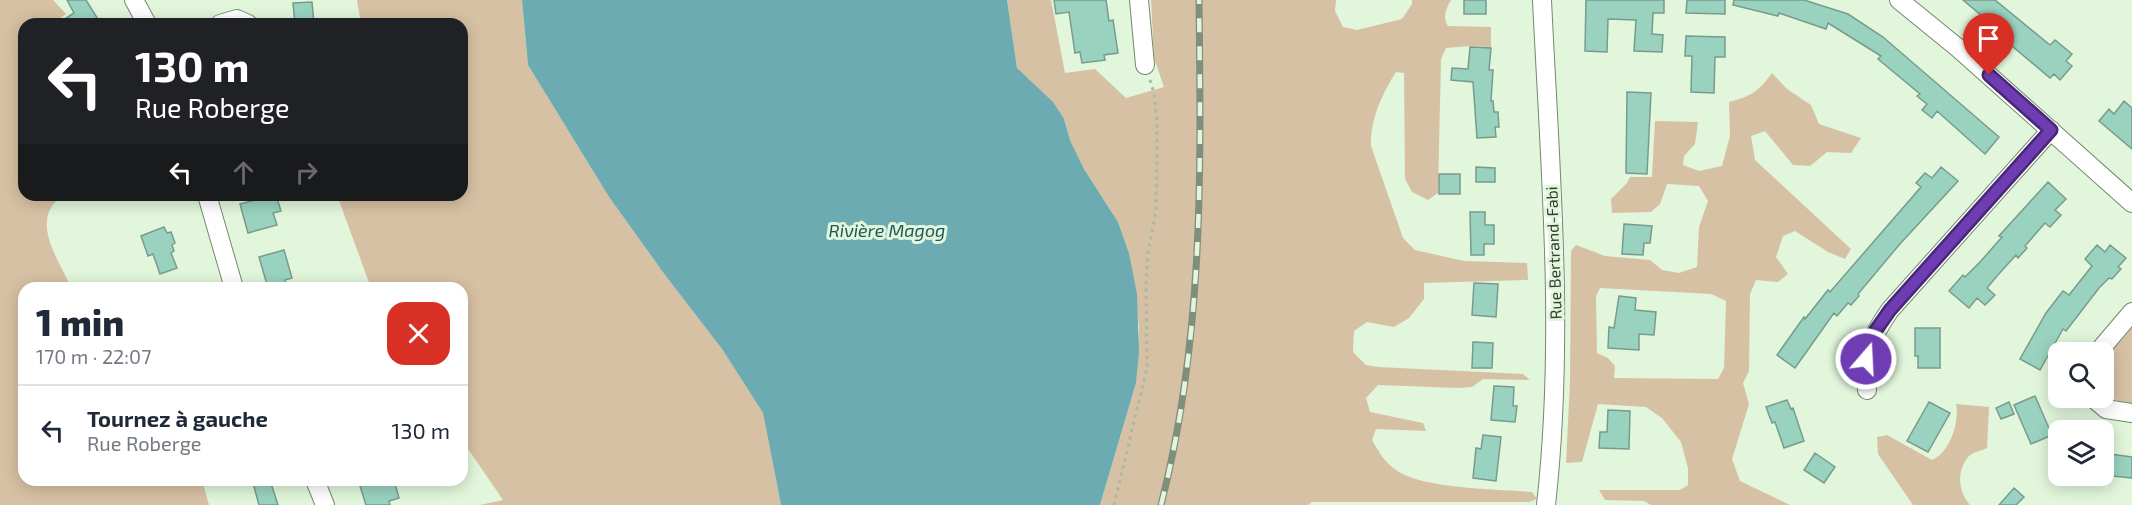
<!DOCTYPE html>
<html lang="fr">
<meta charset="utf-8">
<style>
:root{--surface:#fff;--page:#f6f6f7;--text:#1f2937;--muted:#747a83;--line:#e0e1e3}
body{margin:0;font-family:"Exo 2",sans-serif;background:var(--page);color:var(--text);height:100vh;display:flex;flex-direction:column;font-size:22px;white-space:nowrap}
*{box-sizing:border-box;margin:0}
p{font-size:20px;color:var(--muted)}
.icon{flex:none;width:33px;height:33px;fill:none;stroke:currentColor;stroke-width:2;stroke-linecap:round;stroke-linejoin:round}
.map{position:relative;flex:1;overflow:hidden}
.drawer{position:absolute;left:18px;top:282px;width:450px;height:204px;display:flex;flex-direction:column;background:var(--surface);border-radius:18px;box-shadow:0 3px 15px #0003}
.drawer>*{flex:none}
.banner{position:absolute;left:18px;top:18px;width:450px;height:183px;border-radius:18px;box-shadow:0 3px 15px #0003;background:#202124;color:#fff;overflow:hidden}
.fabs{position:absolute;left:2048px;top:342px;display:grid;gap:12px}
.fabs a{display:grid;place-items:center;width:66px;height:66px;border-radius:12px;background:var(--surface);box-shadow:0 3px 15px #0003;font-size:30px}
.pin{position:absolute;display:grid;place-items:center;width:51px;height:51px;color:#fff;margin:-62px -26px;border-radius:50% 50% 50% 0;rotate:-45deg;box-shadow:0 0 6px #0007}
.pin .icon{rotate:45deg}
.me{position:absolute;width:66px;margin:-33px;rotate:19deg;stroke-linejoin:round;filter:drop-shadow(0 0 4px #0008)}
.turn{display:flex;align-items:center;gap:21px;height:126px;padding:0 18px;font-size:27px}
.turn .icon{width:78px;height:78px;stroke-width:2.5}
.turn b{display:block;font-size:42px;line-height:51px}
.lanes{display:flex;align-items:center;height:57px;padding:0 18px;background:#0003;justify-content:center;gap:30px;direction:ltr}
.lanes .off{opacity:.35}
.round{display:grid;place-items:center;flex:none;width:63px;height:63px;border-radius:18px;background:var(--page)}
.headline{display:flex;align-items:center;justify-content:space-between;height:102px;padding:0 18px}
h1{font-size:36px;font-weight:800;line-height:45px}
ul{padding:0;list-style:none}
li{display:flex;align-items:center;gap:18px;height:90px;padding:0 18px;border-top:2px solid var(--line)}
li div{flex:1}
li b{display:block;font-size:22px}
li em{font-style:normal}
.map>svg:first-child{display:block}
.green{fill:#d7c1a4;fill-rule:evenodd}
.water{fill:#6babb1}
.building{fill:#99d3bf;stroke:#799b8e;stroke-width:1.5}
.lines{fill:none;stroke-linecap:round;stroke-linejoin:round}
.minor-casing{stroke:#75876f;stroke-width:20}
.path{stroke:#a9baa4;stroke-width:3;stroke-dasharray:3 4.5;stroke-linecap:butt}
.minor{stroke:#fff;stroke-width:18}
.rail-casing{stroke:#808e7d;stroke-width:7}
.rail{stroke:#e1f6db;stroke-width:4.5;stroke-dasharray:14;stroke-linecap:butt}
.route-casing{stroke:#482774;stroke-width:15}
.route{stroke:#6e3cb3;stroke-width:10}
.labels{text-anchor:middle;dominant-baseline:central;stroke-width:6;stroke-linejoin:round;paint-order:stroke}
.street-label{font-size:16px;fill:#343c32;stroke:#e1f6db}
.water-label{font-size:18px;font-style:italic;fill:#1f575c;stroke:#e1f6db}
</style>
<div class="map">
<svg width="2132" height="505" viewBox="0 0 2132 505">
<rect width="100%" height="100%" fill="#e1f6db"/>
<path class="green" d="M 0,0 L 53,0 L 66,14 L 53,24 L 24,24 L 24,195 L 67,195 C 62,198 55,201 52,206 C 37,228 58,260 68,281 L 70,288 L 24,288 L 24,480 L 202,480 L 209,505 L 0,505 Z
M 357,0 L 522,0 L 528,65 L 609,197 L 665,275 L 722,349 L 763,413 L 781,505 L 480,505 L 503,500 L 462,440 L 462,288 L 371,288 L 337,195 L 462,195 L 462,24 L 361,24 Z
M 1007,0 L 1051,0 L 1065,73 L 1095,69 L 1126,98 L 1164,87 L 1154,58 L 1151,0 L 1336,0 L 1335,11 L 1343,27 L 1357,30 L 1402,19 L 1412,4 L 1412,0 L 1451,0 C 1446,9 1442,17 1448,26 L 1491,27 L 1491,47 L 1469,46 L 1446,48 L 1441,59 L 1438,193 L 1428,200 L 1412,192 L 1405,179 L 1404,73 L 1396,72 C 1382,94 1370,120 1371,146 L 1403,238 L 1415,250 L 1464,261 L 1527,263 L 1528,280 L 1424,283 L 1424,299 L 1409,318 L 1394,327 L 1367,322 L 1354,331 L 1353,352 L 1366,365 L 1378,367 L 1523,374 L 1530,380 L 1483,379 L 1472,387 L 1459,388 L 1378,385 L 1366,398 L 1370,412 L 1423,423 L 1426,431 L 1376,429 L 1372,440 C 1379,453 1386,464 1399,472 C 1426,489 1498,489 1532,492 L 1537,499 L 1529,502 L 1312,502 L 1308,505 L 1100,505 L 1136,383 L 1139,327 L 1129,253 L 1118,222 L 1084,169 L 1070,140 L 1064,119 L 1017,68 Z
M 1772,73 L 1787,89 L 1811,105 L 1819,124 L 1861,138 L 1851,153 L 1827,152 L 1810,166 L 1793,165 L 1765,131 L 1751,136 L 1755,160 L 1851,249 L 1845,259 L 1828,252 L 1795,231 L 1783,236 L 1776,257 L 1788,274 L 1778,282 L 1756,280 L 1750,294 L 1749,371 L 1743,383 L 1749,404 L 1732,459 L 1740,481 L 1790,505 L 1651,505 L 1644,501 L 1605,500 L 1599,490 L 1680,490 L 1688,485 L 1688,468 L 1681,442 L 1662,418 L 1646,407 L 1598,404 L 1582,462 L 1566,463 L 1570,382 L 1571,251 L 1576,245 L 1605,256 L 1650,260 L 1662,270 L 1679,273 L 1697,267 L 1699,227 L 1708,201 L 1699,186 L 1667,184 L 1660,204 L 1651,212 L 1612,213 L 1611,199 L 1627,183 L 1630,177 L 1652,177 L 1655,121 L 1698,122 L 1695,144 L 1684,156 L 1683,165 L 1699,171 L 1722,166 L 1730,136 L 1729,102 C 1750,97 1759,91 1772,73 ZM 1600,288 L 1711,294 L 1726,301 L 1724,368 L 1718,379 L 1614,378 L 1615,366 L 1608,358 L 1597,353 L 1596,296 Z
M 2132,323 L 2132,404 L 2123,403 L 2103,395 L 2103,356 Z
M 1956,404 L 1989,407 L 1987,448 C 1981,451 1973,452 1969,456 C 1956,471 1958,491 1970,505 L 1913,505 L 1878,454 L 1877,437 L 1887,435 L 1932,460 C 1950,453 1960,421 1956,404 Z"/>
<path class="water" d="M 522,0 L 1007,0 L 1017,68 L 1053,102 L 1064,119 L 1070,140 L 1084,169 L 1118,222 L 1129,253 L 1137,294 L 1139,353 L 1136,383 L 1100,505 L 781,505 L 763,413 L 722,349 L 665,275 L 609,197 L 528,65 Z"/>
<path class="building" d="M 67,0 L 86,0 L 101,24 L 57,24 L 74,13 Z
M 1054,0 L 1106,0 L 1109,21 L 1113,20 L 1118,53 L 1104,55 L 1105,60 L 1082,63 L 1080,52 L 1075,53 L 1069,12 L 1056,14 Z
M 1464,0 L 1486,0 L 1486,14 L 1464,14 Z
M 1586,0 L 1664,0 L 1664,13 L 1653,13 L 1652,34 L 1663,35 L 1662,52 L 1634,51 L 1636,20 L 1608,19 L 1607,52 L 1585,51 Z
M 1687,0 L 1725,0 L 1725,14 L 1686,13 Z
M 1734,0 L 1804,0 L 1848,14 L 1883,37 L 1999,137 L 1985,154 L 1937,111 L 1932,118 L 1922,110 L 1927,104 L 1917,96 L 1920,94 L 1878,59 L 1881,56 L 1828,23 L 1826,29 L 1779,13 L 1778,16 L 1733,5 Z
M 1963,0 L 1995,0 L 2050,45 L 2055,40 L 2072,54 L 2066,61 L 2072,66 L 2060,80 L 2054,74 L 2050,78 L 1986,24 L 1988,21 Z
M 312,2 L 314,24 L 295,24 L 293,3 Z
M 1686,36 L 1725,37 L 1725,57 L 1715,57 L 1714,93 L 1691,92 L 1692,56 L 1685,56 Z
M 1470,47 L 1491,48 L 1489,70 L 1493,70 L 1491,101 L 1493,101 L 1494,112 L 1498,112 L 1499,127 L 1495,127 L 1496,137 L 1477,138 L 1473,82 L 1451,80 L 1452,68 L 1468,69 Z
M 1627,92 L 1651,93 L 1647,174 L 1626,173 Z
M 2124,101 L 2132,108 L 2132,149 L 2099,121 L 2109,109 L 2114,114 Z
M 1476,167 L 1495,168 L 1495,182 L 1476,182 Z
M 1941,167 L 1958,181 L 1899,245 L 1858,294 L 1859,296 L 1851,305 L 1848,303 L 1837,316 L 1834,313 L 1795,368 L 1777,355 L 1804,317 L 1805,319 L 1828,290 L 1830,292 L 1921,187 L 1916,183 L 1925,173 L 1932,178 Z
M 1439,174 L 1460,174 L 1460,194 L 1439,194 Z
M 2048,182 L 2066,199 L 2055,210 L 2061,215 L 2050,227 L 2045,223 L 2025,246 L 2027,248 L 2018,258 L 2016,255 L 1997,276 L 1987,288 L 1995,295 L 1985,305 L 1977,298 L 1969,308 L 1949,291 L 1963,275 L 1965,277 L 1980,262 L 2002,237 L 1999,236 Z
M 266,197 L 267,200 L 277,198 L 281,211 L 273,213 L 277,225 L 248,233 L 240,204 Z
M 1470,212 L 1485,212 L 1485,225 L 1494,225 L 1494,244 L 1484,244 L 1484,255 L 1471,255 Z
M 1624,224 L 1652,226 L 1650,243 L 1644,243 L 1643,255 L 1622,254 Z
M 164,227 L 167,233 L 171,232 L 175,243 L 172,245 L 174,251 L 171,253 L 177,268 L 160,274 L 153,254 L 148,256 L 141,236 Z
M 2097,245 L 2105,252 L 2110,245 L 2126,258 L 2118,267 L 2121,269 L 2112,279 L 2109,278 L 2099,288 L 2066,331 L 2063,329 L 2040,370 L 2020,359 L 2046,313 L 2063,291 L 2069,295 L 2092,266 L 2085,259 Z
M 284,250 L 292,278 L 285,280 L 287,288 L 268,288 L 259,257 Z
M 1474,283 L 1498,284 L 1496,317 L 1472,315 Z
M 1619,296 L 1636,298 L 1635,310 L 1656,312 L 1654,335 L 1639,334 L 1639,350 L 1608,348 L 1609,327 L 1614,328 Z
M 1915,328 L 1940,328 L 1940,368 L 1918,368 L 1918,356 L 1915,356 Z
M 1473,342 L 1493,343 L 1492,368 L 1472,368 Z
M 1494,386 L 1514,387 L 1513,406 L 1517,406 L 1515,422 L 1491,420 Z
M 2035,396 L 2052,435 L 2031,444 L 2014,405 Z
M 1787,400 L 1791,409 L 1793,408 L 1804,441 L 1784,448 L 1775,422 L 1772,423 L 1766,407 Z
M 1929,402 L 1950,413 L 1928,452 L 1907,441 Z
M 2009,402 L 2014,414 L 2001,419 L 1996,408 Z
M 1608,410 L 1630,411 L 1629,449 L 1599,448 L 1600,432 L 1607,432 Z
M 1483,435 L 1501,437 L 1496,481 L 1473,478 L 1476,448 L 1481,449 Z
M 1815,453 L 1835,467 L 1824,483 L 1804,470 Z
M 2103,453 L 2132,457 L 2132,478 L 2103,475 Z
M 262,480 L 270,480 L 278,505 L 259,505 L 253,483 Z
M 381,480 L 394,480 L 399,498 L 389,501 L 390,505 L 366,505 L 360,486 Z
M 2014,488 L 2024,497 L 2016,505 L 1999,505 Z"/>
<g class="lines">
<g class="minor-casing">
<path id="minor" d="M 134,0 L 147,24
M 1139,0 L 1145,65
M 1542,0 C 1550,168 1565,337 1546,505
M 1899,0 L 1958,48 L 2132,203
M 220,24 L 237,19 L 248,24
M 207,195 L 234,288
M 2098,352 L 2132,312
M 1867,390 C 1863,356 1871,337 1890,310 L 2051,130
M 2093,398 L 2106,409 L 2132,413
M 315,480 L 325,505"/>
</g>
<path class="path" d="M 1114,505 L 1147,368 L 1146,286 L 1148,252 L 1156,211 L 1157,158 L 1157,123 L 1154,93 L 1150,80"/>
<use href="#minor" class="minor"/>
<g class="rail-casing">
<path id="rail" d="M 1161,505 C 1204,337 1201,172 1199,0"/>
</g>
<use href="#rail" class="rail"/>
</g>
<g class="lines">
<g class="route-casing">
<path id="route" d="M 1866,359 L 1876,330 L 1890,310 L 2051,130 L 1989,75"/>
</g>
<use href="#route" class="route"/>
</g>
<g class="labels">
<g class="street-label">
<text transform="translate(1553 253) rotate(-92)">Rue Bertrand-Fabi</text>
</g>
<g class="water-label">
<text x="887" y="230">Rivière Magog</text>
</g>
</g>
</svg>
<div class="fabs">
<a><svg class="icon" aria-label="search" viewBox="0 0 24 24"><circle cx="10" cy="10" r="6"/><path d="M15 15l6 6"/></svg></a>
<a><svg class="icon" aria-label="layers" viewBox="0 0 24 24"><path d="M12 4l9 5-9 5-9-5zM3 14l9 5 9-5"/></svg></a>
</div>
<div class="pin" style="left:1989px;top:75px;background:#d93025"><svg class="icon" aria-label="arrive" viewBox="0 0 24 24"><path d="M6 21V4h12l-3 4 3 4H6"/></svg></div>
<svg class="me" style="left:1866px;top:359px" viewBox="-20 -20 40 40"><circle r="17" fill="#6e3cb3" stroke="#fff" stroke-width="3"/><path d="M0-11L8 9 0 5-8 9z" fill="#fff"/></svg>
<div class="banner">
<div class="turn"><svg class="icon" aria-label="left" viewBox="0 0 24 24"><path d="M17 20v-9H6M10 6l-5 5 5 5"/></svg><div><b>130 m</b>Rue Roberge</div></div>
<div class="lanes"><svg class="icon" aria-label="left" viewBox="0 0 24 24"><path d="M17 20v-9H6M10 6l-5 5 5 5"/></svg><svg class="icon off" aria-label="ahead" viewBox="0 0 24 24"><path d="M12 20V5M6 11l6-6 6 6"/></svg><svg class="icon off" aria-label="right" viewBox="0 0 24 24"><path d="M7 20v-9h11M14 6l5 5-5 5"/></svg></div>
</div>
<section class="drawer">
<div class="headline"><div><h1>1 min</h1><p>170 m · 22:07</p></div><a class="round" style="background:#d93025;color:#fff"><svg class="icon" aria-label="close" viewBox="0 0 24 24"><path d="M6 6l12 12M18 6L6 18"/></svg></a></div>
<ul>
<li><svg class="icon" aria-label="left" viewBox="0 0 24 24"><path d="M17 20v-9H6M10 6l-5 5 5 5"/></svg><div><b>Tournez à gauche</b><p>Rue Roberge</p></div><em>130 m</em></li>
</ul>
</section>
</div>
